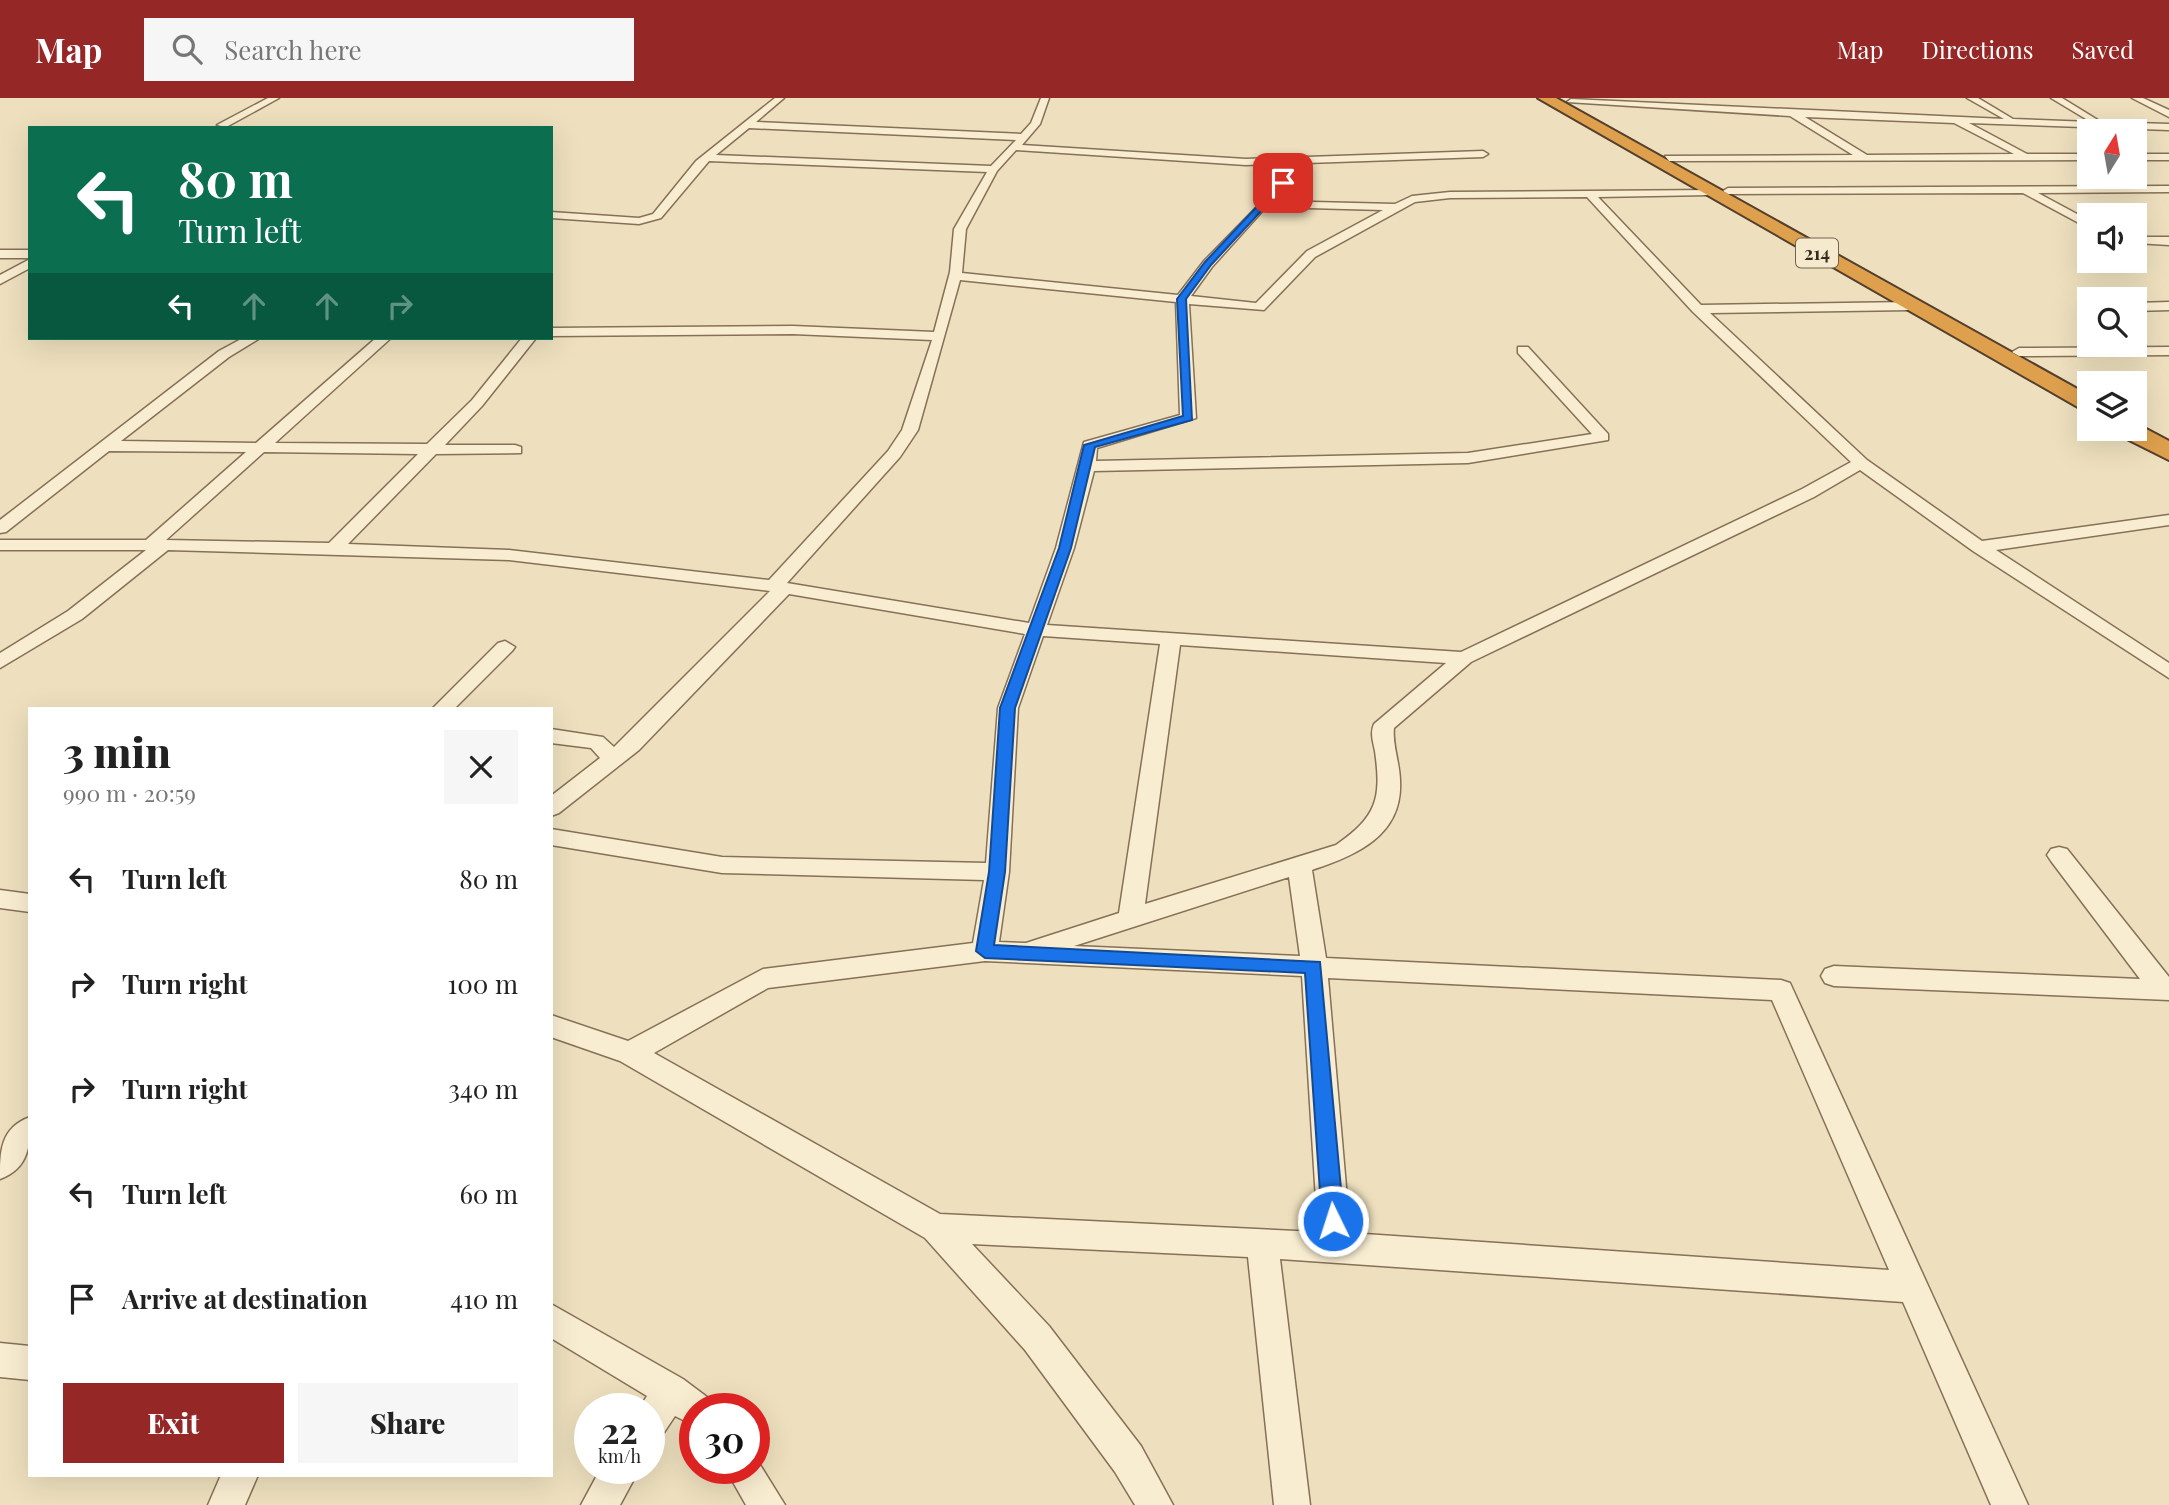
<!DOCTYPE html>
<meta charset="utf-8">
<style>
:root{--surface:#fff;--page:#f6f6f6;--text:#222;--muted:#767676;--accent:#952727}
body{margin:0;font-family:"Playfair Display",serif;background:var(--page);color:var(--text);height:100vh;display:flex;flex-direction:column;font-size:26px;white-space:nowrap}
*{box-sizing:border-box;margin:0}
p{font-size:23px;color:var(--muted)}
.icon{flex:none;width:38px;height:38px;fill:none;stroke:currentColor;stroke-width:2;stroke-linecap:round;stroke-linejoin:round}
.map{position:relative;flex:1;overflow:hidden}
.sheet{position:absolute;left:28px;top:609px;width:525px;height:770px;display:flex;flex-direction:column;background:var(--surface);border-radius:0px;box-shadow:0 7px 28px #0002}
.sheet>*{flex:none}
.hud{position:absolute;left:28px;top:28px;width:525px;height:214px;border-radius:0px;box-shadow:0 7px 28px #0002;background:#0b6e4f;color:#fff;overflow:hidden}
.needle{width:46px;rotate:11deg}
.buttons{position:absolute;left:2077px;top:21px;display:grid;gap:14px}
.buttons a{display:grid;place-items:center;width:70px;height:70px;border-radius:0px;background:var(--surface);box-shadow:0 7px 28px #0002;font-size:35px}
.speed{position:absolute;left:574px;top:1295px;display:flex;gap:14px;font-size:35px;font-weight:700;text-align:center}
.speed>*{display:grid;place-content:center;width:91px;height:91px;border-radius:50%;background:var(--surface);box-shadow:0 7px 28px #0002;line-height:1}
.speed small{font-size:18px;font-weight:400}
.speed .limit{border:10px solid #d22;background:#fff;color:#111}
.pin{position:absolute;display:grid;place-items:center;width:60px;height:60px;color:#fff;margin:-30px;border-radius:14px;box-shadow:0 4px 10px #0006}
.me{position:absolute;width:77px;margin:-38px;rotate:356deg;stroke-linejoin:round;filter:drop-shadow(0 0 5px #0008)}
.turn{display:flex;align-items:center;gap:24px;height:147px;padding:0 35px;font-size:32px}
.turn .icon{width:91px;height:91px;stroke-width:2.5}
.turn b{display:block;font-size:49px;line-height:60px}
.lanes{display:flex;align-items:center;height:66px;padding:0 35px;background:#0003;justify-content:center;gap:35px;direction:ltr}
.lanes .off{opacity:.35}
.round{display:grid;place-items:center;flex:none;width:74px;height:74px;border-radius:0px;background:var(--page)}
.overview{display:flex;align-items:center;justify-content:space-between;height:119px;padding:0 35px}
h1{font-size:42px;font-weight:800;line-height:52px}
.primary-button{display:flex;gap:14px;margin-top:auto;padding:14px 35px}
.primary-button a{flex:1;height:80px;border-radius:0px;background:var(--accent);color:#fff;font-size:28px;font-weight:800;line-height:80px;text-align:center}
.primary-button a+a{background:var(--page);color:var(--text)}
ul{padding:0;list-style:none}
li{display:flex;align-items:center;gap:21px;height:105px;padding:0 35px}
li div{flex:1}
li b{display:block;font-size:26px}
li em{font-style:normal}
header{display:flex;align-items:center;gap:42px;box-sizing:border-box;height:98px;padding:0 35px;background:var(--accent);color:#fff}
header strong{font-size:33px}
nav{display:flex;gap:38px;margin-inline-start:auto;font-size:24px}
.search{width:490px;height:63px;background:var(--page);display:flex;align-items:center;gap:18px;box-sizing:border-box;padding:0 24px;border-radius:0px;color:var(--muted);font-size:26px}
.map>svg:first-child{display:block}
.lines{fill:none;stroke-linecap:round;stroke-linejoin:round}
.street-casing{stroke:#867057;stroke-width:3}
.highway-casing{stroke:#533f2c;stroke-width:4}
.street{fill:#f9edd1;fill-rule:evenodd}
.highway{fill:#dfa04d;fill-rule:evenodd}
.route{fill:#1a73e8;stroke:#114b97;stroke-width:2}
.labels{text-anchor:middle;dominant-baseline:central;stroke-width:5;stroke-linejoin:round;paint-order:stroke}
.shield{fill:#f5eace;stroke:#6f6251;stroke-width:2}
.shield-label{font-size:18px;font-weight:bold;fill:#35281c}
</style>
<header>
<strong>Map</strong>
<div class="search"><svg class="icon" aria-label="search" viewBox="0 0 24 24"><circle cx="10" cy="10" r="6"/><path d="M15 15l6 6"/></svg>Search here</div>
<nav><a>Map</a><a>Directions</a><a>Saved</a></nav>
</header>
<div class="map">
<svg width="2169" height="1407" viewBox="0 0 2169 1407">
<rect width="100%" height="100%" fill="#eee0be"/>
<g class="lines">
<g class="street-casing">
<path id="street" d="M 268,0 L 279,0 L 228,28 L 230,30 L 217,27 Z
M 775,0 L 784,0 L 756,24 L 1021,36 L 1031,25 L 1041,0 L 1049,0 L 1040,26 L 1022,47 L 1246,61 L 1483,53 L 1488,56 L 1483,59 L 1246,67 L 1016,52 L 997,73 L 966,131 L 962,175 L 1178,197 L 1204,163 L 1283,82 L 1288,85 L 1272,103 L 1395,106 L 1412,98 L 1450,94 L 1713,92 L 1714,94 L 1709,97 L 1598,99 L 1701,207 L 1910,204 L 1916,208 L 1910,212 L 1710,215 L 1867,362 L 1982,443 L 2169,417 L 2169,427 L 1996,452 L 2169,565 L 2169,580 L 1973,453 L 1860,372 L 1814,399 L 1471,564 L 1394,630 C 1392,646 1400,666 1400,683 C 1403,738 1355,758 1312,772 L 1326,860 L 1781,882 L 1790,885 L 2028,1407 L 1991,1407 L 1903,1204 L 1280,1161 L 1310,1407 L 1274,1407 L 1248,1159 L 972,1146 L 1049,1228 L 1141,1348 L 1173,1407 L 1135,1407 L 1115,1374 L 1025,1252 L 925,1140 L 620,963 L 551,939 L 551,917 L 628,943 L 763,871 L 973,845 L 984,782 L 722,775 L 551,747 L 551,731 L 722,759 L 986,765 L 998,610 L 1025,536 L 789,496 L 639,652 L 559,715 L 551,718 L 551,698 L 600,660 L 591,650 L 551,645 L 551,631 L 603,639 L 614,649 L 770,493 L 509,462 L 168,452 L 82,521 L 0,570 L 0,555 L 68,513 L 146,452 L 0,452 L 0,442 L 146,442 L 246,354 L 109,353 L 6,434 L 0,435 L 0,422 L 219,253 L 243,240 L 260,240 L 229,259 L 121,343 L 256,345 L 376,240 L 391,240 L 275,345 L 427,346 L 472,302 L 522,240 L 536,240 L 482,308 L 445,347 L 515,347 L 521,349 L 521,355 L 436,356 L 348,446 L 509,452 L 769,482 L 888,353 L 902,332 L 932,242 L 793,236 L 551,238 L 551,230 L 793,228 L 934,234 L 950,174 L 954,131 L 987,74 L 709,63 L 661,120 L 639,126 L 551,120 L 551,114 L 639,120 L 653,116 L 696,63 ZM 749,30 L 1016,42 L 991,68 L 716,57 ZM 1587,99 L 1693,214 L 1851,364 L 1802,391 L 1461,554 L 1047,527 L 1074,450 L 1094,373 L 1468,365 L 1608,342 L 1608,336 L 1528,249 L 1518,249 L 1518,255 L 1592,336 L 1468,355 L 1096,363 L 1097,350 L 1196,320 L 1189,206 L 1264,212 L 1315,159 L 1415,104 L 1450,100 ZM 1266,109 L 1383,112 L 1307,153 L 1256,205 L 1191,198 L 1212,169 ZM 960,182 L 1176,204 L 1180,317 L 1084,344 L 1056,450 L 1029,525 L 787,485 L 900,359 L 918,332 ZM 264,354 L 418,356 L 329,445 L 166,442 ZM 1043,538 L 1160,546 L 1119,815 L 1026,845 L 999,844 L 1009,774 L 1018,610 ZM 1180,547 L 1446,565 L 1374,626 C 1370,635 1373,643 1375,653 C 1382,702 1376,719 1336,747 L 1145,806 ZM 1289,779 L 1300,858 L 1074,848 ZM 985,863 L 1302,878 L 1318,1134 L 940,1116 L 654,955 L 768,890 ZM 1328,880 L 1772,902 L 1889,1172 L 1350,1135 Z
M 1967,0 L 1978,0 L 2013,21 L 2091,24 L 2051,0 L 2062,0 L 2101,24 L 2169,26 L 2169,32 L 1969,25 L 2027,56 L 2090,56 L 2090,62 L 1669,63 L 1665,58 L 1853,57 L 1790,18 L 1567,4 L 1571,1 L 2004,21 ZM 1805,19 L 1954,25 L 2014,56 L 1867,57 Z
M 2132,0 L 2143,0 L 2169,12 L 2169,19 Z
M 2135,56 L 2169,56 L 2169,62 L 2135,62 Z
M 2169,88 L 2169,94 L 2038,95 L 2090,123 L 2090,131 L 2023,95 L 1728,96 L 1723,93 L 1728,90 Z
M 2135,139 L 2169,139 L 2169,147 L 2135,145 Z
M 0,152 L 30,152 L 30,160 L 0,160 Z
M 30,161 L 30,170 L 0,186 L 0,177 Z
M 2169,204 L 2169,212 L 2135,213 L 2135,205 Z
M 2169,249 L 2169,257 L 2019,258 L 2012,254 L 2019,250 Z
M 505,543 L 515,549 L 512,553 L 454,611 L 432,611 L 498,545 Z
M 2059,749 L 2067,751 L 2169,879 L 2169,902 L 1834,888 L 1825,885 L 1821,878 L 1825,871 L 1834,868 L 2140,881 L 2051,763 L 2047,757 L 2051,751 Z
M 0,792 L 30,796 L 30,814 L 0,810 Z
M 30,1019 C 30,1046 30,1070 0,1081 C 0,1054 0,1030 30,1019 Z
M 551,1206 L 683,1281 L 707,1299 L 712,1311 L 695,1311 L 695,1328 L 675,1318 L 661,1339 L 649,1344 L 649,1311 L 639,1311 L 647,1298 L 551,1240 Z
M 0,1245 L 30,1248 L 30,1282 L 0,1279 Z
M 754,1357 L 785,1407 L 746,1407 L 725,1370 L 754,1370 Z
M 601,1370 L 640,1370 L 620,1407 L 581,1407 Z
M 221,1377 L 258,1377 L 245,1407 L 208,1407 Z"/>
</g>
<g class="highway-casing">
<path id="highway" d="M 1538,0 L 1556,0 L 2090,298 L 2090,316 Z
M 2135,325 L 2169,343 L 2169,362 L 2119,337 L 2115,331 L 2135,331 Z"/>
</g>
<use href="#street" class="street"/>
<use href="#highway" class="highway"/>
</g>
<path class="route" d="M 1281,83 L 1287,85 L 1211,167 L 1186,201 L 1192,322 L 1095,349 L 1071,450 L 1015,610 L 1005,774 L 994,847 L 1320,864 L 1344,1123 L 1341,1130 L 1333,1133 L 1325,1130 L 1322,1123 L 1305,875 L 985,860 L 976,853 L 989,774 L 1000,610 L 1059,450 L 1084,347 L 1183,318 L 1177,201 L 1205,164 Z"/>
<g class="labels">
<rect class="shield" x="1796" y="140.5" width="42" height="29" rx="5"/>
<g class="shield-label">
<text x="1817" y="155">214</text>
</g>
</g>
</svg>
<div class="buttons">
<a><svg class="needle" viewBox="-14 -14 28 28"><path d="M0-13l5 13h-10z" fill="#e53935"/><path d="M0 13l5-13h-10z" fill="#767676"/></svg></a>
<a><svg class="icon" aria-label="sound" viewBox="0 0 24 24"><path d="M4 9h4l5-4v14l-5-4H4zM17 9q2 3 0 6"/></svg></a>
<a><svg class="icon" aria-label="search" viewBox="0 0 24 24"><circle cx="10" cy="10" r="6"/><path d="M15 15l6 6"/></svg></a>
<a><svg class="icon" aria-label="layers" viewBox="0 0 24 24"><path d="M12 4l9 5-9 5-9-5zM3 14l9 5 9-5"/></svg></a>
</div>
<div class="speed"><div>22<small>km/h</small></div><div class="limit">30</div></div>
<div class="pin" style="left:1283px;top:85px;background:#d93025"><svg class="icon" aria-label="arrive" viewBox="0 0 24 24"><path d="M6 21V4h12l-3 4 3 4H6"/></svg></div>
<svg class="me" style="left:1333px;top:1123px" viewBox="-20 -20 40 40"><circle r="17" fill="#1a73e8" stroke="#fff" stroke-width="3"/><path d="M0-11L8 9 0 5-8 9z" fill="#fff"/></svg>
<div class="hud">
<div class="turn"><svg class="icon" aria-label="left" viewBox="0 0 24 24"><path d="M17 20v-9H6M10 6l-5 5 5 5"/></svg><div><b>80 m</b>Turn left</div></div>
<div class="lanes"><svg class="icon" aria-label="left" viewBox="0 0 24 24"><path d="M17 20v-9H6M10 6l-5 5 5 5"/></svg><svg class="icon off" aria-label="ahead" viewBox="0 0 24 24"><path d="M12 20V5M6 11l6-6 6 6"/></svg><svg class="icon off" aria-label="ahead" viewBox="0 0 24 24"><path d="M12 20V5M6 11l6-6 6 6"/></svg><svg class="icon off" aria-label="right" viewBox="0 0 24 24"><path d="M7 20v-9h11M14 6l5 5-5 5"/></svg></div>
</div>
<section class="sheet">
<div class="overview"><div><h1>3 min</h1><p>990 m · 20:59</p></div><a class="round"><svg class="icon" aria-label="close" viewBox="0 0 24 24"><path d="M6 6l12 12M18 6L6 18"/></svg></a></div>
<ul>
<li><svg class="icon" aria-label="left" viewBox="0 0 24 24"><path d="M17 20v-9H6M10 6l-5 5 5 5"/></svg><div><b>Turn left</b></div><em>80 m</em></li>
<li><svg class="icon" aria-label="right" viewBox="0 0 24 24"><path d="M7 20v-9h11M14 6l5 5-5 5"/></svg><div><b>Turn right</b></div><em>100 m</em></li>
<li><svg class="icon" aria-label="right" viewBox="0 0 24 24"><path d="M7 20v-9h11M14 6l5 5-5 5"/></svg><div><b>Turn right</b></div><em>340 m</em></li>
<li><svg class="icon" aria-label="left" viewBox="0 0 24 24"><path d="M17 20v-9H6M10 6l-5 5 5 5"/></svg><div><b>Turn left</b></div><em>60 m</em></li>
<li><svg class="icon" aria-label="arrive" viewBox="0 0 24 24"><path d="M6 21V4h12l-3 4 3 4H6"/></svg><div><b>Arrive at destination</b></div><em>410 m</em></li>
</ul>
<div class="primary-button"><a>Exit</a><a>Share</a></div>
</section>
</div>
